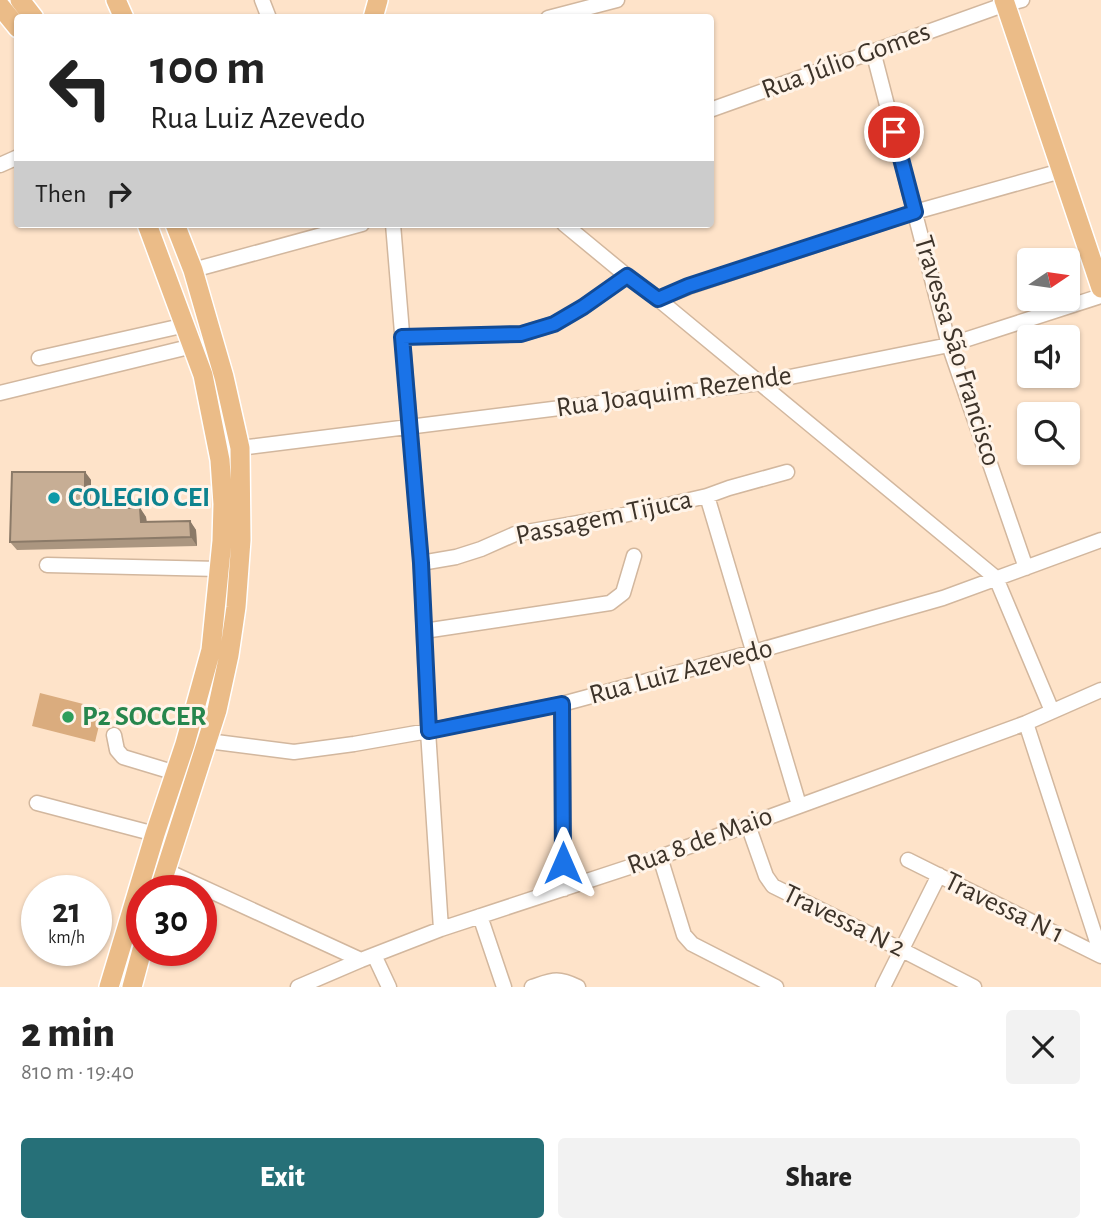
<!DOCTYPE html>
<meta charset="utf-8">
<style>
:root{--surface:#fff;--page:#f2f2f2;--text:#222;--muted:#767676;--accent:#267078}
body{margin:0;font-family:"Alegreya Sans",sans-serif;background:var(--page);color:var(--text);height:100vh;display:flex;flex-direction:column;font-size:26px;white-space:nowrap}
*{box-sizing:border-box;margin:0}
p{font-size:23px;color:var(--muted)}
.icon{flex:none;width:38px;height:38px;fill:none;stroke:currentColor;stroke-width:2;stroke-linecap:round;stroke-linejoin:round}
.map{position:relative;height:987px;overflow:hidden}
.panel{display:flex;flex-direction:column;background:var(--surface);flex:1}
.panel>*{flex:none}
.hud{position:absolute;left:14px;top:14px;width:700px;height:214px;border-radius:7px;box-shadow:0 2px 5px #0004;background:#fff;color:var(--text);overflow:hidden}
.needle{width:46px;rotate:77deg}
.controls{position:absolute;left:1017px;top:248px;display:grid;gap:14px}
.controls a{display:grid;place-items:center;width:63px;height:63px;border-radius:7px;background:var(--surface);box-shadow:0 2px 5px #0004;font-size:35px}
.speed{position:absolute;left:21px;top:875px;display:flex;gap:14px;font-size:35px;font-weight:700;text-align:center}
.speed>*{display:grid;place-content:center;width:91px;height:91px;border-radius:50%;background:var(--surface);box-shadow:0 2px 5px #0004;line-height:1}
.speed small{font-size:18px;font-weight:400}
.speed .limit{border:10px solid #d22;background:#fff;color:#111}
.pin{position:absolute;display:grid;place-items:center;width:60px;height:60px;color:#fff;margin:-30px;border:4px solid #fff;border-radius:50%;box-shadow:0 2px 7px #0007}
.me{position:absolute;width:77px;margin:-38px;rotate:0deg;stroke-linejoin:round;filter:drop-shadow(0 0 5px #0008)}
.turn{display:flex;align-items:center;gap:24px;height:147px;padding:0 21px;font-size:32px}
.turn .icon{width:91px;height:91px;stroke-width:2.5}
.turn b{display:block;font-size:49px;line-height:60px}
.then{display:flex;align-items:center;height:66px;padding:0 21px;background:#0003;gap:14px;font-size:26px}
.round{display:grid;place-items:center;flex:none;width:74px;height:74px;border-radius:7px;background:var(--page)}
.summary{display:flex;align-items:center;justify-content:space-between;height:119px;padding:0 21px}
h1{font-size:42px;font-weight:800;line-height:52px}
.action{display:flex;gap:14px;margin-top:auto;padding:14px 21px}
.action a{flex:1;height:80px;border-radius:7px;background:var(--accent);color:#fff;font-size:28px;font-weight:800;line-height:80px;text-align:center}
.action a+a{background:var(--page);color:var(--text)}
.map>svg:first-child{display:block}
.green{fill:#daac7e}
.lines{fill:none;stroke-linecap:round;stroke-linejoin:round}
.minor-casing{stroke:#d2b79e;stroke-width:17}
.major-casing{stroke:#fff;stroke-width:22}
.minor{stroke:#fff;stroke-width:14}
.major{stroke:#ebbc88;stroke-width:19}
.wall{fill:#ab9680}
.shaded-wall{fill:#8b7a68}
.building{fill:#c7ae95;stroke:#8b7a68;stroke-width:2}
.route-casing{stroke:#114b97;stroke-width:18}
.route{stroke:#1a73e8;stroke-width:12}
.culture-dot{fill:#0f9aa8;stroke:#fff4e9;stroke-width:2.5}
.leisure-dot{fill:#2e9e5b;stroke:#fff4e9;stroke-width:2.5}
.labels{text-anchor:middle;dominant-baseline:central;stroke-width:6;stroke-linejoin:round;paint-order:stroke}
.street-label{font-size:28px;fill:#3d3329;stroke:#fff4e9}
.culture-label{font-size:28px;font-weight:bold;fill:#0d838f;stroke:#fff4e9;text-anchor:start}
.leisure-label{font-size:28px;font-weight:bold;fill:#27864d;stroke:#fff4e9;text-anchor:start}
</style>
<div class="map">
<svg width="1101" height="987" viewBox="0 0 1101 987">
<rect width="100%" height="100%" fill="#fee3c9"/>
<path class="green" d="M 40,693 L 103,709 L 95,742 L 32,726 Z"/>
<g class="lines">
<g class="minor-casing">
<path id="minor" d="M 262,0 L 269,18
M 548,18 L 617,0
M 873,51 L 949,345 L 1026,568
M 710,110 L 1006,4 L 1022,0
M 0,165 L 18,157
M 393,224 L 421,563 L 428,731 L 441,929
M 564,224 L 627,276 L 658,299 L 996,578 L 1052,711
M 193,270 L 362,224
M 658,299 L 688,287 L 915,212 L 1061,171
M 402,337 L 521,334 L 554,324 L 583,307 L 627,276
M 39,358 L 186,325
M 0,393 L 193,346
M 240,448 L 760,383 L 949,345 L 1101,296
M 707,496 L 799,805
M 421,563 L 456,557 L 481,549 L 515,534 L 624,515 L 707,496 L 729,488 L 787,472
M 47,565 L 219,569
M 424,631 L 610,603 L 623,593 L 634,556
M 562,704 L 564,889
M 1026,723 L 1101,954
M 114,735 L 117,750 L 123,757 L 176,773
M 208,741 L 294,752 L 354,744 L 428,731 L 562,704 L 754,652 L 943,598 L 1101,540
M 37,803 L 155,834
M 748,825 L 766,876 L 773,886 L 902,950 L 974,987
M 660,857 L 684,935 L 692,944 L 776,987
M 908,860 L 1101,956
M 165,870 L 361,960
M 480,916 L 504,987
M 374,955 L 389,987
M 298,987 L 361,960 L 441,929 L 660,857 L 1026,723 L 1101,690
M 532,987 C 553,980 557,977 578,987
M 883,987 L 939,875"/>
</g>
<g class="major-casing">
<path id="major" d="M 20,0 L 34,18
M 116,0 L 124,18
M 1004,0 L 1101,288
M 0,6 L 18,28
M 373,18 L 378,0
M 159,891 L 217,710 L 229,655 L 236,607 L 241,540 L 240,448 L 224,377 L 193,270 L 175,224
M 109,987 L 155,834 L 185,744 L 211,650 L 222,541 L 223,504 L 220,460 L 203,375 L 147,224
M 132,987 L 142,950"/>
</g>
<use href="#minor" class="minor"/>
<use href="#major" class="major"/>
</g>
<path class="wall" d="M 85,472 L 91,480 L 91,507 L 140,508 L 146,517 L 147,522 L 190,521 L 196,530 L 197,546 L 17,550 L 10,542 Z"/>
<path class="shaded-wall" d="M 85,472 L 91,480 L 91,516 L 85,507 Z
M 140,508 L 146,517 L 147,531 L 141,522 Z
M 190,521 L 196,530 L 197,546 L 191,537 Z"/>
<path class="building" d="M 12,472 L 85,472 L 85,507 L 140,508 L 141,522 L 190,521 L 191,537 L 10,542 Z"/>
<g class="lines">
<g class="route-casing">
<path id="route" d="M 563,863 L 562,704 L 429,731 L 421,563 L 402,337 L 521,334 L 554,324 L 583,307 L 627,276 L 658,299 L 688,286 L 915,212 L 894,132"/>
</g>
<use href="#route" class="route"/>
</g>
<circle class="culture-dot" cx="54" cy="498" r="7"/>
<circle class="leisure-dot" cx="68" cy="717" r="7"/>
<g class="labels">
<g class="street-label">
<text transform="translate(846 61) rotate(-20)">Rua Júlio Gomes</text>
<text transform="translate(957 351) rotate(73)">Travessa São Francisco</text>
<text transform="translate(674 392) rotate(-8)">Rua Joaquim Rezende</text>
<text transform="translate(604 518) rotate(-12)">Passagem Tijuca</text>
<text transform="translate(681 672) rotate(-15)">Rua Luiz Azevedo</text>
<text transform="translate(700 841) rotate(-20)">Rua 8 de Maio</text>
<text transform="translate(1004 908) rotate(26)">Travessa N 1</text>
<text transform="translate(844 921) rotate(26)">Travessa N 2</text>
</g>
<g class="culture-label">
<text x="68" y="498">COLEGIO CEI</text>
</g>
<g class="leisure-label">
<text x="82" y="717">P2 SOCCER</text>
</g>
</g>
</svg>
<div class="controls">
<a><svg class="needle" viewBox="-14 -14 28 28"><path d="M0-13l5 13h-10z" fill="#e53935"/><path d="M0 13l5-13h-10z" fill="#767676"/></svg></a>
<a><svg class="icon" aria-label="sound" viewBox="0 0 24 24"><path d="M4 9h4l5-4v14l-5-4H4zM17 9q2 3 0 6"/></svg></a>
<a><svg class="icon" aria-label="search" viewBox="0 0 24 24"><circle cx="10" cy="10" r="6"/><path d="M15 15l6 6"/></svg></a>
</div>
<div class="speed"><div>21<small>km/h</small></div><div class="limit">30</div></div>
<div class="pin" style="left:894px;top:132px;background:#d93025"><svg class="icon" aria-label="arrive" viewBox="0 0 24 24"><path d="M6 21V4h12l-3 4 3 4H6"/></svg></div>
<svg class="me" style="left:563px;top:863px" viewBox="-20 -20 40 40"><path d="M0-17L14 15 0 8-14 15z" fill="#1a73e8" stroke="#fff" stroke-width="4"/></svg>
<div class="hud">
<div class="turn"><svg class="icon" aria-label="left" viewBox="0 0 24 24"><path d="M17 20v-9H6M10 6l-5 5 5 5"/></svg><div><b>100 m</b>Rua Luiz Azevedo</div></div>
<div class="then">Then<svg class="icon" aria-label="right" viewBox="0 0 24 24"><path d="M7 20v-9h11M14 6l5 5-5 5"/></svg></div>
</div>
</div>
<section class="panel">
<div class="summary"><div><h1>2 min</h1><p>810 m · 19:40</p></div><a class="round"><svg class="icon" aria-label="close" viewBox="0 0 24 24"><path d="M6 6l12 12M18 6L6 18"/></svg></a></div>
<div class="action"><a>Exit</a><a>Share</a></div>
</section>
